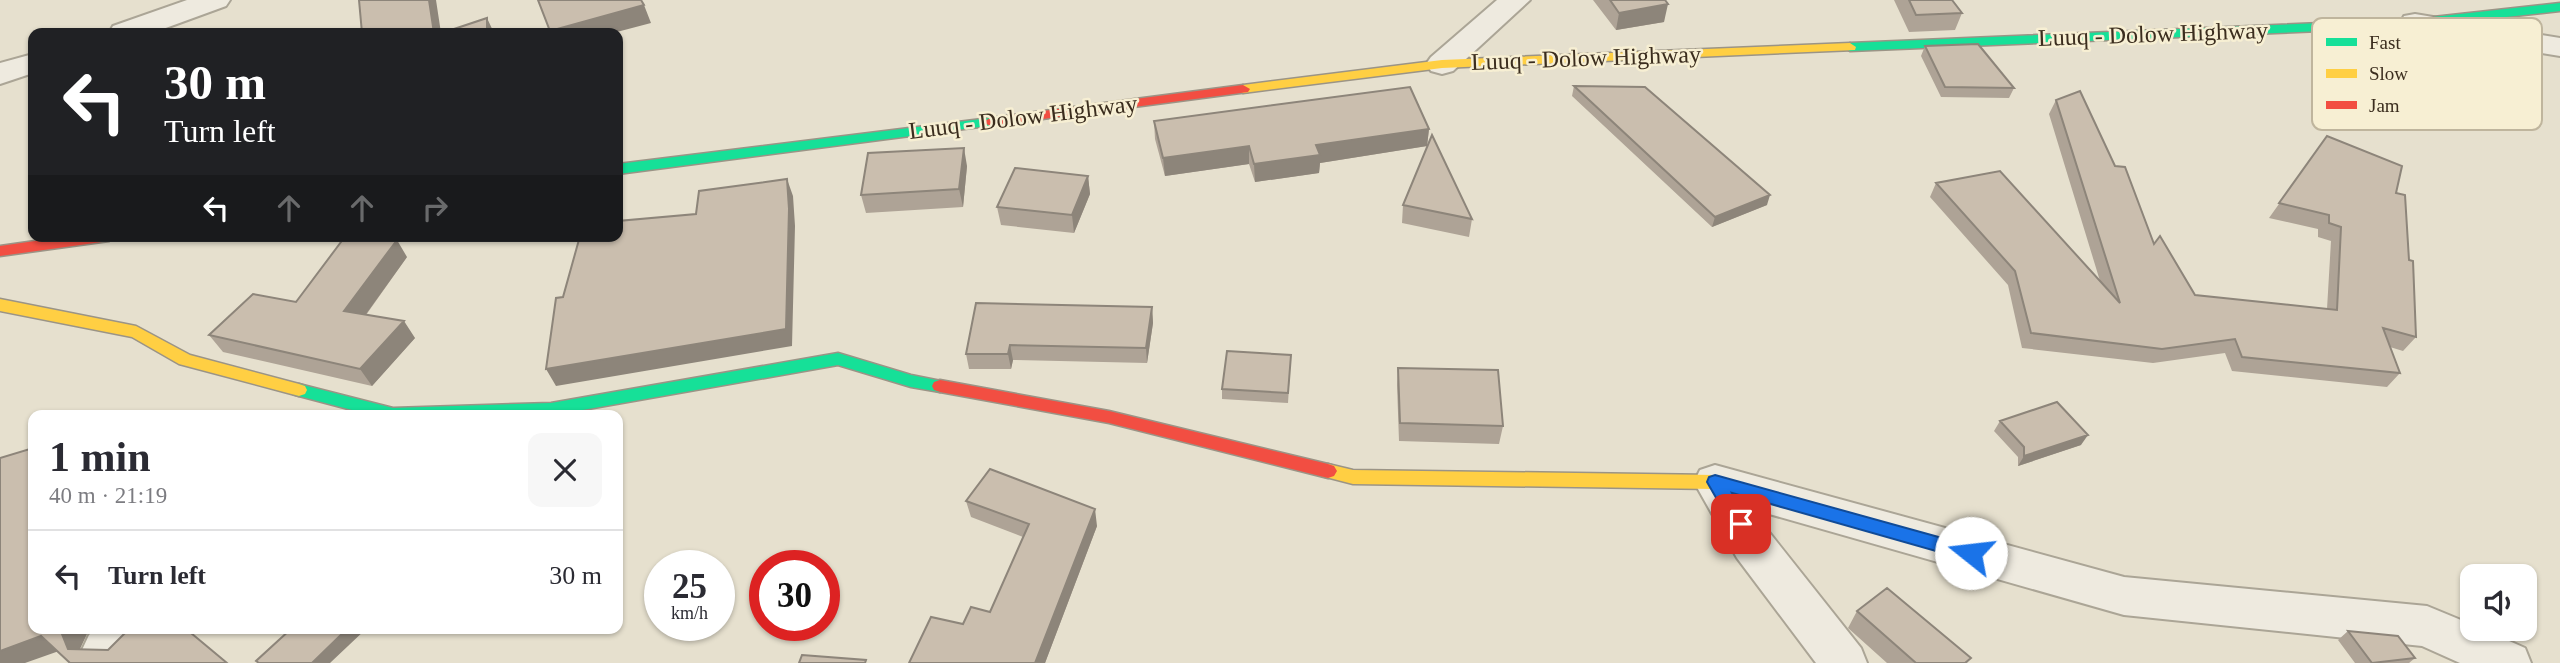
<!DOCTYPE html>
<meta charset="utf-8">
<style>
:root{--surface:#fff;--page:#f7f7f7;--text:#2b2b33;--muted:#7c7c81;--line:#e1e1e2}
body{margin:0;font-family:"Times New Roman",serif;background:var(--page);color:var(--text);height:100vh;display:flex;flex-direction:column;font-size:26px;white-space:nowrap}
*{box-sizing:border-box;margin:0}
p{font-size:23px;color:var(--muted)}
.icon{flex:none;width:38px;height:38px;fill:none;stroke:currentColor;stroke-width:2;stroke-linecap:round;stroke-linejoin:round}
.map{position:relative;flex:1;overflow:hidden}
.panel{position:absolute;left:28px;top:410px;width:595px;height:224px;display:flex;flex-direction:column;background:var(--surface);border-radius:14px;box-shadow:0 2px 5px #0004}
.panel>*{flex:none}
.hud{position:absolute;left:28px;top:28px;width:595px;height:214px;border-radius:14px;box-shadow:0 2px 5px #0004;background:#202124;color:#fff;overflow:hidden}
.controls{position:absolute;left:2460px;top:564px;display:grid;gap:14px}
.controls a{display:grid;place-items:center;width:77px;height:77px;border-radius:14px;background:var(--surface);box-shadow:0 2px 5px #0004;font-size:35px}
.speed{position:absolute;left:644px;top:550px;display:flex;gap:14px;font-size:35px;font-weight:700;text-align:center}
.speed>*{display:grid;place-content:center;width:91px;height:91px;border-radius:50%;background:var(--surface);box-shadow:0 2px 5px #0004;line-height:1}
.speed small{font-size:18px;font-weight:400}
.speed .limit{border:10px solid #d22;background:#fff;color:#111}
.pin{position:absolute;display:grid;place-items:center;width:60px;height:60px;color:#fff;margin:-30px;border-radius:14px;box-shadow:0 4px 10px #0006}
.me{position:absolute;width:77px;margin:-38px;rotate:286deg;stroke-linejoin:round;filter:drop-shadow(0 0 5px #0008)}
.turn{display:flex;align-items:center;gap:24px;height:147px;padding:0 21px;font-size:32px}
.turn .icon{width:91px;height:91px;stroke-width:2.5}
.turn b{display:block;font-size:49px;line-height:60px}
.lanes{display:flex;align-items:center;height:66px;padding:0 21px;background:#0003;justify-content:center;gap:35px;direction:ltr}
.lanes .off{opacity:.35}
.round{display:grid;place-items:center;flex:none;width:74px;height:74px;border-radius:14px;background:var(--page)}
.headline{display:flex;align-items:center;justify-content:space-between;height:119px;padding:0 21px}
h1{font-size:42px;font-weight:600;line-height:52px}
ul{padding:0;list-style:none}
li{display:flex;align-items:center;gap:21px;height:91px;padding:0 21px;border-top:2px solid var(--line)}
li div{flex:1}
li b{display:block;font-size:26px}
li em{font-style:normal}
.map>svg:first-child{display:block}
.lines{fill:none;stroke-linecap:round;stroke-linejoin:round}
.street-casing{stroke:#aba596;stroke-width:4}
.fast-casing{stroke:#9b9486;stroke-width:3}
.slow-casing{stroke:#9b9486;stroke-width:3}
.jam-casing{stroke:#9b9486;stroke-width:3}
.street{fill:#eeeadf;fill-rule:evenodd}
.fast{fill:#16e098;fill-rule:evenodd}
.slow{fill:#ffcf43;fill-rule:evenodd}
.jam{fill:#f24e42;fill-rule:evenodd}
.wall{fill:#aea396}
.shaded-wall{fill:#8d857a}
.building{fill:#cabeae;stroke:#8d857a;stroke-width:2}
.route{fill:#1a73e8;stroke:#114b97;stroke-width:2}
.labels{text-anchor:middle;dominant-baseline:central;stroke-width:5;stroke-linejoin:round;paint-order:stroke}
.street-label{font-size:24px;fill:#3b2d1e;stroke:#f7efd3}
.key{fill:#f7efd3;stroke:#bfb59d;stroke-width:2}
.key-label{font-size:19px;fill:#3b2d1e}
</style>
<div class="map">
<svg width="2560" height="663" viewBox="0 0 2560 663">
<rect width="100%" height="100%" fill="#e6e0ce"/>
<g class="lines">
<g class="street-casing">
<path id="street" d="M 187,0 L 230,0 L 226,6 L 152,33 L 109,33 L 113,26 Z
M 1497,0 L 1530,0 L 1453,71 L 1442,74 L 1431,71 L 1426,64 L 1431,57 Z
M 2415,14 L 2560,38 L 2560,56 L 2404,30 L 2400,23 L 2404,16 Z
M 33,54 L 33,73 L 0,84 L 0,63 Z
M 1715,465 L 2124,577 L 2427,606 L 2473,625 L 2473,628 L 2480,628 L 2525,648 L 2531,663 L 2460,663 L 2422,646 L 2124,615 L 1755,510 L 1769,532 L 1861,648 L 1867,663 L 1816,663 L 1737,558 L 1694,482 L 1700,470 Z
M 96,628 L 151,628 L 144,642 L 123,663 L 88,663 L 82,650 L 89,635 Z"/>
</g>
<g class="fast-casing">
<path id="fast" d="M 2560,3 L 2560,11 L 2415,27 L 1850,51 L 1844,47 L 1850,43 L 2415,19 Z
M 990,118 L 997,122 L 995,125 L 618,174 L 618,164 Z
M 838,353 L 911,375 L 946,382 L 948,386 L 946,390 L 940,392 L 911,387 L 838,365 L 554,415 L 371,415 L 299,396 L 293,394 L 291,390 L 293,386 L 299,384 L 393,408 L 551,403 Z"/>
</g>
<g class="slow-casing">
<path id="slow" d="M 1850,43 L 1856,47 L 1855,50 L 1442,68 L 1243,93 L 1236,89 L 1243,85 L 1442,60 Z
M 0,299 L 136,326 L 190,355 L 299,384 L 305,386 L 307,390 L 305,394 L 299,396 L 179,364 L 132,337 L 0,311 Z
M 1328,464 L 1353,470 L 1715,475 L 1721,477 L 1724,482 L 1721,487 L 1715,489 L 1353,484 L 1322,476 L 1319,471 L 1322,466 Z"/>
</g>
<g class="jam-casing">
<path id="jam" d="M 1243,85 L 1250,89 L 1248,92 L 990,126 L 983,122 L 990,118 Z
M 70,236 L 116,236 L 109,241 L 0,256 L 0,246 Z
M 940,380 L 1109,411 L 1328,464 L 1334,466 L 1337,471 L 1334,476 L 1328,478 L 1109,423 L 940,392 L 934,390 L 932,386 L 934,382 Z"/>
</g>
<use href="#street" class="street"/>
<use href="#fast" class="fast"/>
<use href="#slow" class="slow"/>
<use href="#jam" class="jam"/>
</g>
<path class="wall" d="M 1593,0 L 1665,0 L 1664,22 L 1616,30 Z
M 1894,0 L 1952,0 L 1962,13 L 1955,30 L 1909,32 Z
M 1925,46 L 2014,88 L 2009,98 L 1941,97 L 1921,56 Z
M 1574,86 L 1767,205 L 1712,227 L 1572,96 Z
M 2056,100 L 2115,166 L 2154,244 L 2195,295 L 2327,309 L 2331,241 L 2318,237 L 2318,229 L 2269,218 L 2327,136 L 2396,193 L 2409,260 L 2416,337 L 2403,351 L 2390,347 L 2400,373 L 2387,387 L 2232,371 L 2225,353 L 2153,363 L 2022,348 L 2008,285 L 1930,197 L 1936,183 L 2100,281 L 2049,114 Z
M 1154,121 L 1429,129 L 1427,146 L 1320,163 L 1319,173 L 1255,182 L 1249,164 L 1165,176 L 1155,139 Z
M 967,166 L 963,207 L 866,213 L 861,195 Z
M 1088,176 L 1090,194 L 1074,233 L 1001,225 L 997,207 Z
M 1403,205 L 1472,219 L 1469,237 L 1402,223 Z
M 407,257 L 366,315 L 415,338 L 372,386 L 223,352 L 209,335 Z
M 1152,307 L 1153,323 L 1147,363 L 1013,360 L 1011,369 L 969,369 L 966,354 Z
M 1291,355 L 1288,403 L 1222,399 L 1222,389 Z
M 1398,368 L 1503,426 L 1499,444 L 1399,441 L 1397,385 Z
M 2000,421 L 2081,445 L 2018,466 L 2018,457 L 1994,431 Z
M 966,501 L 1097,526 L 1045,663 L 909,663 L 990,612 L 1023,537 L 971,517 Z
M 1857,611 L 1971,658 L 1967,663 L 1887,663 L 1848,628 Z
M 2348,631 L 2415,658 L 2409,663 L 2355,663 L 2338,640 Z"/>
<path class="shaded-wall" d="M 429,0 L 436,0 L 441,33 L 434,33 Z
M 1668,4 L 1664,22 L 1616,30 L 1619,13 Z
M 644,5 L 651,23 L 613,33 L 550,33 L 550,31 Z
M 487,18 L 494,33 L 487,33 Z
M 1429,129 L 1427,146 L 1320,163 L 1319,173 L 1255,182 L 1254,164 L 1316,145 Z
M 1249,146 L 1249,164 L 1165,176 L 1163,158 Z
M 964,148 L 967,166 L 963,207 L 959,189 Z
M 1088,176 L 1090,194 L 1074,233 L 1072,215 Z
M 787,179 L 793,196 L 795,226 L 792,346 L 556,386 L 546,369 Z
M 1770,195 L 1767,205 L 1712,227 L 1715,217 Z
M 397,240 L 407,257 L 356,328 L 344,311 Z
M 1152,307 L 1153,323 L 1147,363 L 1146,348 Z
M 404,321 L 415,338 L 372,386 L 360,369 Z
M 1010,345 L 1013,360 L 1011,369 L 1008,354 Z
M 2088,435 L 2081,445 L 2018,466 L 2024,456 Z
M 1095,509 L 1097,526 L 1045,663 L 1035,663 Z
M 65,628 L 93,628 L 87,634 L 80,649 L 85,663 L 68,649 L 62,634 Z
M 348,628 L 366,629 L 330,663 L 312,663 Z
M 41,636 L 59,651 L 25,663 L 0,663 L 0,651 Z"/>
<path class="building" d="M 359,0 L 429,0 L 434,33 L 362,33 Z
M 538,0 L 641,0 L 644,5 L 550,31 Z
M 1610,0 L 1665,0 L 1668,4 L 1619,13 Z
M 1909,0 L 1952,0 L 1962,13 L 1916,15 Z
M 487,18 L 487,33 L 442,33 Z
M 1978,44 L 2014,88 L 1945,87 L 1925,46 Z
M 1574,86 L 1645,87 L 1770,195 L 1715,217 Z
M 1410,87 L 1429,129 L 1316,145 L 1320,155 L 1254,164 L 1249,146 L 1163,158 L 1154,121 Z
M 2080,91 L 2115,166 L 2125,167 L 2154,244 L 2160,236 L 2195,295 L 2337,310 L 2341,227 L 2329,223 L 2329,215 L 2279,203 L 2327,136 L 2402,166 L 2396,193 L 2405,195 L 2409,260 L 2413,261 L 2416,337 L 2383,328 L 2400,373 L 2242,357 L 2235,339 L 2162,349 L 2031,333 L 2015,271 L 1936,183 L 2000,171 L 2120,303 L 2056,100 Z
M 1432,135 L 1472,219 L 1403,205 Z
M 964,148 L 959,189 L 861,195 L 868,153 Z
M 1015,168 L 1088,176 L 1072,215 L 997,207 Z
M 787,179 L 789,209 L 786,329 L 546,369 L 556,298 L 563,297 L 580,236 L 618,236 L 618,221 L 696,214 L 699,191 Z
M 344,238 L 397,240 L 344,311 L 404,321 L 360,369 L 209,335 L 253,294 L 296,302 Z
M 976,303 L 1152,307 L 1146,348 L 1010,345 L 1008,354 L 966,354 Z
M 1227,351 L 1291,355 L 1288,393 L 1222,389 Z
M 1398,368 L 1498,370 L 1503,426 L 1400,423 Z
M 2057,402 L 2088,435 L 2024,456 L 2024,447 L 2000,421 Z
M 33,448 L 33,628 L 65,628 L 62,634 L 68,649 L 108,650 L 130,628 L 185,628 L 227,663 L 70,663 L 41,636 L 0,651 L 0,458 Z
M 990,469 L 1095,509 L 1035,663 L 909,663 L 931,617 L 963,624 L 971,607 L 990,612 L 1029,524 L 966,501 Z
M 1887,588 L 1971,658 L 1965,663 L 1916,663 L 1857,611 Z
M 292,628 L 348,628 L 312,663 L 259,663 L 256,661 Z
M 2348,631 L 2398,636 L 2415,658 L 2372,663 Z
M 802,655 L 866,660 L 865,663 L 799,663 Z"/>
<path class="route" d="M 1715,475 L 1971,546 L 1977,548 L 1980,553 L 1977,559 L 1971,561 L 1732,493 L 1750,524 L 1747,529 L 1741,531 L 1734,529 L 1707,482 L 1709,477 Z"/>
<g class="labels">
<g class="street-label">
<text transform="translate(2153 34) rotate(-2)">Luuq - Dolow Highway</text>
<text transform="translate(1586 58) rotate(-2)">Luuq - Dolow Highway</text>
<text transform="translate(1023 117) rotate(-7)">Luuq - Dolow Highway</text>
</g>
</g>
<rect x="2312" y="18" width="230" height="112" rx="10" class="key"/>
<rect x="2326" y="38" width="31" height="8" fill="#16e098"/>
<rect x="2326" y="69" width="31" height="9" fill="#ffcf43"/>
<rect x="2326" y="101" width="31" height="8" fill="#f24e42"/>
<g class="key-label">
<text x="2369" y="49">Fast</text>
<text x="2369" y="80">Slow</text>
<text x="2369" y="112">Jam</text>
</g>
</svg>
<div class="controls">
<a><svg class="icon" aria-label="sound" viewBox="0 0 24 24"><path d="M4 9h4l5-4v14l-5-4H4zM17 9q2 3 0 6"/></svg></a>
</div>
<div class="speed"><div>25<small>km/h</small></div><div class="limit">30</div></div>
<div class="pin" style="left:1741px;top:524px;background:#d93025"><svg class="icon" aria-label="arrive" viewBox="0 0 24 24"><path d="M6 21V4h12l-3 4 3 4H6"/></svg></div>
<svg class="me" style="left:1971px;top:553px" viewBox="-20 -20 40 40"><circle r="19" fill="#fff"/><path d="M0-13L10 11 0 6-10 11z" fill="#1a73e8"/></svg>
<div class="hud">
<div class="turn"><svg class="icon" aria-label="left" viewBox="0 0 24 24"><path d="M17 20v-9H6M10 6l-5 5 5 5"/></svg><div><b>30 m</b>Turn left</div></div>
<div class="lanes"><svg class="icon" aria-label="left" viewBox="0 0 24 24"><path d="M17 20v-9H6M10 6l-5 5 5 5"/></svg><svg class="icon off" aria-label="ahead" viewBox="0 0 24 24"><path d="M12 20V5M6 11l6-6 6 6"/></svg><svg class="icon off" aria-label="ahead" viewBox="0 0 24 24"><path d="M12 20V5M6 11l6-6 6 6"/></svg><svg class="icon off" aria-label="right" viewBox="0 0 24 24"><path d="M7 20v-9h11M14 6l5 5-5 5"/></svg></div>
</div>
<section class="panel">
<div class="headline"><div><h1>1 min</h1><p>40 m · 21:19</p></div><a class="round"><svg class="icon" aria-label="close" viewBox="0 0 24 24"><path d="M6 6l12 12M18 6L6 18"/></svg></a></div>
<ul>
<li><svg class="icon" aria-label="left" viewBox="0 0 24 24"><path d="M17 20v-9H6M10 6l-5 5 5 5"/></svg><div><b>Turn left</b></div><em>30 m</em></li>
</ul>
</section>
</div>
